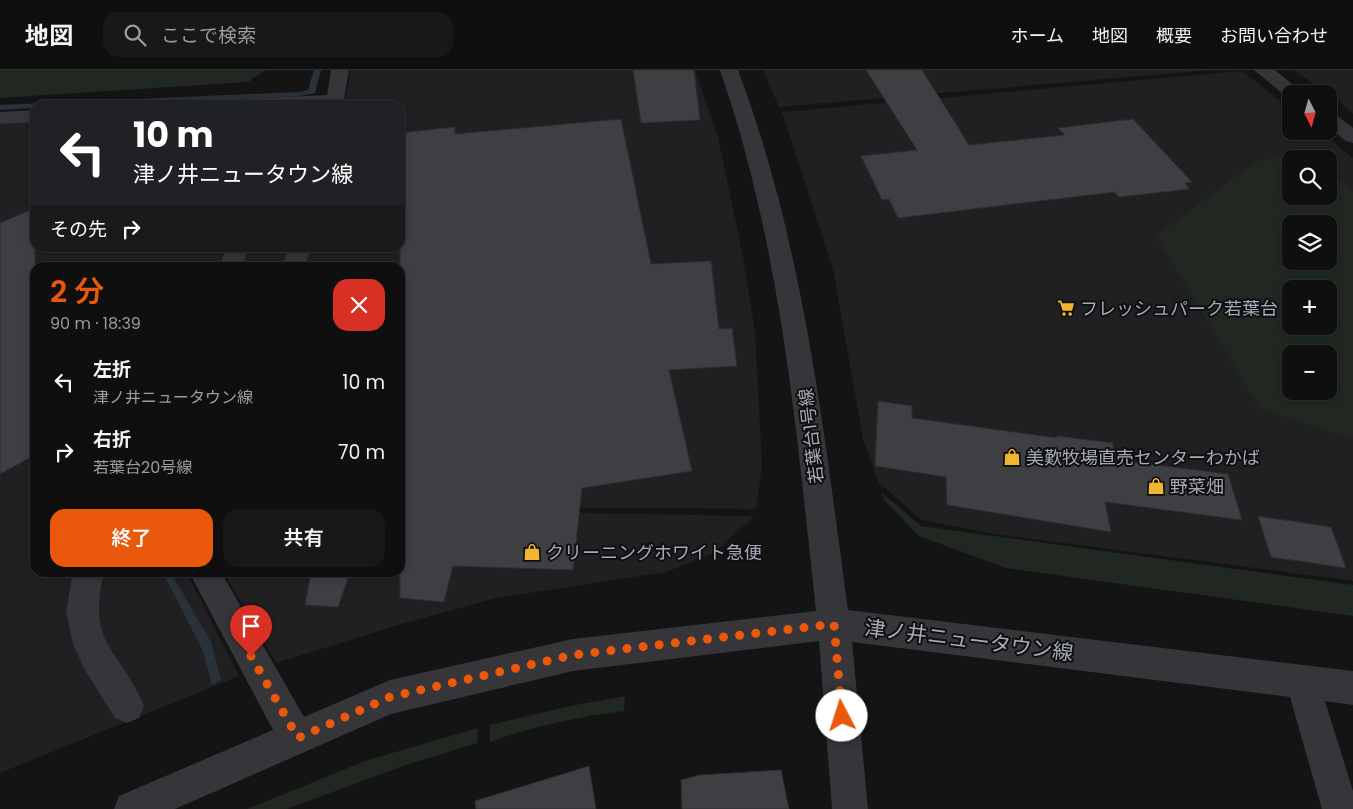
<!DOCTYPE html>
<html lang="ja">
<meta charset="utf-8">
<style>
:root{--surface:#0f0f10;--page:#181819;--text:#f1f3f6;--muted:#9b9c9f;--line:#2f2f30;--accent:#ea580c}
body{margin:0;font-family:Poppins,"Noto Sans JP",sans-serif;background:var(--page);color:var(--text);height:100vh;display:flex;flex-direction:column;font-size:19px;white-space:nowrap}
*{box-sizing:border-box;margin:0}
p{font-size:16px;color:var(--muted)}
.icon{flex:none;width:28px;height:28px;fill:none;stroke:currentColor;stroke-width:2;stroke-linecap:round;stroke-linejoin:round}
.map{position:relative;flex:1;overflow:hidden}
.details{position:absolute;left:30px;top:192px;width:375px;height:315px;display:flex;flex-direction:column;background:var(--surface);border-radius:15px;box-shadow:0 2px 8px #0003,0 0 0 1px var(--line)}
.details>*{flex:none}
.top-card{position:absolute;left:30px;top:30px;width:375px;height:152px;border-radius:15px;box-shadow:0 2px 8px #0003,0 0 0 1px var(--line);background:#202124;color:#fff;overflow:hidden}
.needle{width:32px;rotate:174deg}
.tools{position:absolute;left:1282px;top:15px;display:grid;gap:10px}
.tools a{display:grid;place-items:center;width:55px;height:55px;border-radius:10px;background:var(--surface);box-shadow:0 2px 8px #0003,0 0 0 1px var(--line);font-size:25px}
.pin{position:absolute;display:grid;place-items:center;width:42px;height:42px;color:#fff;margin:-51px -21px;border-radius:50% 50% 50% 0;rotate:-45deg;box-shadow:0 0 5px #0007}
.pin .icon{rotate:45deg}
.me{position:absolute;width:55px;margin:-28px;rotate:355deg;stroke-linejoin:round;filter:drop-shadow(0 0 4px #0008)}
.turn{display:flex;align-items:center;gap:18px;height:105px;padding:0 20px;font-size:22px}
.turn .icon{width:65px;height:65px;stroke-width:2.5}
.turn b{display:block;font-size:35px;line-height:42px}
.then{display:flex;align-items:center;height:48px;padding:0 20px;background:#0003;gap:10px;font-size:19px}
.round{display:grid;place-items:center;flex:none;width:52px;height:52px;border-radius:15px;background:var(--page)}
.head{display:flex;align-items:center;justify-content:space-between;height:85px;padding:0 20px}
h1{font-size:30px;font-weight:600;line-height:38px;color:var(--accent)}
.action{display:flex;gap:10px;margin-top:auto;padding:10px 20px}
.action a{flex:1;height:58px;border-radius:15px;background:var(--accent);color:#fff;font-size:20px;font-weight:600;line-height:58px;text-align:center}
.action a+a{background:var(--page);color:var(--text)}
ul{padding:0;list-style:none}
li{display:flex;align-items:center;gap:15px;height:70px;padding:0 20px}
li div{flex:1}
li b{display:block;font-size:19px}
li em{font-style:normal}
header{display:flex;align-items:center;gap:30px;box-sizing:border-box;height:70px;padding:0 25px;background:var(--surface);border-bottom:1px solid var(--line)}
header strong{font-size:24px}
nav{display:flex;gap:28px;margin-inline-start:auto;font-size:18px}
.search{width:350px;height:45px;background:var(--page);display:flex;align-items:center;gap:12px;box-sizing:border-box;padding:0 18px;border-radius:15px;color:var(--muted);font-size:19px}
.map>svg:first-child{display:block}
.built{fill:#202022;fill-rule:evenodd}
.green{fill:#202821;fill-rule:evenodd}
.water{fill:#2a3239}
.building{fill:#3e3f42;stroke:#2e2e31}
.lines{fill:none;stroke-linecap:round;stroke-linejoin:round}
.minor{fill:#35353a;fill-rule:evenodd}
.route{stroke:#ea580c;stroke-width:9;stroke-dasharray:0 16.2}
.labels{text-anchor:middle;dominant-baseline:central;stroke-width:4;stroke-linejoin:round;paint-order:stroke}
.poi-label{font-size:18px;fill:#a5aab6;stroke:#0f0f10;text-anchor:start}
.street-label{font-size:18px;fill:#a5aab6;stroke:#0f0f10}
.near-street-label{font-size:21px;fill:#a5aab6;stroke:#0f0f10}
</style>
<header>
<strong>地図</strong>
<div class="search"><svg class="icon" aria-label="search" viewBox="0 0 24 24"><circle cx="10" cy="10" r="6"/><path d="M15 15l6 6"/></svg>ここで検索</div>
<nav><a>ホーム</a><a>地図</a><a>概要</a><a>お問い合わせ</a></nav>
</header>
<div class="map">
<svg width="1353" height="739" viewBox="0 0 1353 739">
<rect width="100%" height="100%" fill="#141415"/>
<path class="built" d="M 351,0 L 695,0 L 718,67 L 743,187 L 755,262 L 762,395 L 756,439 L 400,436 L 400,198 L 304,198 L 310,178 L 400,178 L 400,35 L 344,35 Z
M 763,0 L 1209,0 L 779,37 Z
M 1293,0 L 1353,0 L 1353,43 L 1329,24 Z
M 1242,1 L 1291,39 L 1291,61 L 1320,61 L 1353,88 L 1353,511 L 988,463 L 922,450 L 878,412 L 863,369 L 833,199 L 782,42 ZM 1291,89 L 1329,89 L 1329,126 L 1291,126 ZM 1291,154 L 1329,154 L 1329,191 L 1291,191 ZM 1291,219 L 1329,219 L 1329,256 L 1291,256 ZM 1291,284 L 1329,284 L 1329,321 L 1291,321 Z
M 35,51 L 35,178 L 289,178 L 282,197 L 35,198 L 35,502 L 187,503 L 239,606 L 0,703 L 0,53 Z
M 400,440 L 754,446 L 714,483 L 666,502 L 496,528 L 398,555 L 276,593 L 224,503 L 400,502 Z"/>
<path class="green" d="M 0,0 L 265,0 L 248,12 L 0,28 Z
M 1308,83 L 1314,89 L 1291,89 L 1291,126 L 1329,126 L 1329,101 L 1353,122 L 1353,369 L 1260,339 L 1156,166 L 1257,91 ZM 1291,154 L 1329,154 L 1329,191 L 1291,191 ZM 1291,219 L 1329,219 L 1329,256 L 1291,256 ZM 1291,284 L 1329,284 L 1329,321 L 1291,321 Z
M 881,422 L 921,456 L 1353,515 L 1353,546 L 1006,498 L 919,466 L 884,430 Z
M 625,626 L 624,641 C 577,647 534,656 490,672 L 490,655 L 570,636 Z
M 478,658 L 477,673 L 403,696 L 287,739 L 247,739 L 365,691 Z"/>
<path class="water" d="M 314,0 L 321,0 L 315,23 L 300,26 L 109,35 L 35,35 L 35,38 L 0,40 L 0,35 L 299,22 L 308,20 Z
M 163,503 L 171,503 L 211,572 L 221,610 L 212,615 L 203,581 Z"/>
<path class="building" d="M 633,0 L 694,0 L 700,50 L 641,53 Z
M 866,0 L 922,0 L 969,75 L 1065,65 L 1058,58 L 1133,49 L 1192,112 L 1185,113 L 1189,119 L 1119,127 L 1115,122 L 898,148 L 889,129 L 882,130 L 861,86 L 917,80 Z
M 621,49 L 651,194 L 711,191 L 719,259 L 732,258 L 737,296 L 669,300 L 692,401 L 582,418 L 573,500 L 453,496 L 444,532 L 400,528 L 400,63 L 455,57 L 455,64 Z
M 35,138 L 35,385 L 0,404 L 0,153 Z
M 878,331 L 912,336 L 912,348 L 1057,368 L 1057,366 L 1113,373 L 1114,390 L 1228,404 L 1242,450 L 1105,432 L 1111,462 L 947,435 L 946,407 L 875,396 Z
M 1258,446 L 1331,457 L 1346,498 L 1271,487 Z
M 311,502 L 350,502 L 338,537 L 305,535 Z
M 589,696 L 596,739 L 476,739 L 475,731 Z
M 781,700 L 789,739 L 682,739 L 681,710 L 700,705 Z"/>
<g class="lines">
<path class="minor" d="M 331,0 L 349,0 L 343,35 L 225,35 L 227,31 L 234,29 L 327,25 Z
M 720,0 L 738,0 C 804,176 823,356 848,540 L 1353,601 L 1353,635 L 1325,631 L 1353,721 L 1353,739 L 1322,739 L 1290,627 L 852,572 L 868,739 L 832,739 L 819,571 L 573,601 L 391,644 L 175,739 L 114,739 L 119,726 L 273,660 L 189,502 L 221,502 L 304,647 L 390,610 L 573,569 L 816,541 C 796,357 781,176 720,0 Z
M 1254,0 L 1275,0 L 1304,24 L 1291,24 L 1291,29 L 1288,28 Z
M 35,40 L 35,52 L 0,54 L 0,42 Z
M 1329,43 L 1336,45 L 1353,58 L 1353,73 L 1346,71 L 1329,58 Z
M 226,178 L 248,178 L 242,198 L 219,198 Z
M 289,178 L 311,178 L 304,198 L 281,198 Z
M 73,502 L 104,502 C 86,577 120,578 144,636 L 139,648 L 127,653 L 115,648 L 85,600 L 73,574 L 66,542 Z"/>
</g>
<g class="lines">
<path class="route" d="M 251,586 L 298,668 L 390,627 L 573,585 L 834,554 L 842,646"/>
</g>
<defs>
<g id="supermarket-bare" transform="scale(1.35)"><path d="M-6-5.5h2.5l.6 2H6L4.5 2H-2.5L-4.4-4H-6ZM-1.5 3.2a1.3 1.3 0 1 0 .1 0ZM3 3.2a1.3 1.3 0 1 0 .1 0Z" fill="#f0b631" stroke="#0f0f10" stroke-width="2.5" paint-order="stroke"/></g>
<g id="shop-bare" transform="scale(1.35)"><path d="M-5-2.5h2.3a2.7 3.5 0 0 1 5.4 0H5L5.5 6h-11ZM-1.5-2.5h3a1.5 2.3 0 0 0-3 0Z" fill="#f0b631" stroke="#0f0f10" stroke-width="2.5" paint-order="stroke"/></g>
</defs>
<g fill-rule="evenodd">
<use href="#supermarket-bare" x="1066" y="238"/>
<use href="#shop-bare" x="1012" y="387"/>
<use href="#shop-bare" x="1156" y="416"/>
<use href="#shop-bare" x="532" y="482"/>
</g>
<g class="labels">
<g class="poi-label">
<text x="1080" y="238">フレッシュパーク若葉台</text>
<text x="1026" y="387">美歎牧場直売センターわかば</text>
<text x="1170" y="416">野菜畑</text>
<text x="546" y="482">クリーニングホワイト急便</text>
</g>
<g class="street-label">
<text transform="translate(811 366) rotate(-97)">若葉台1号線</text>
</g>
<g class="near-street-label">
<text transform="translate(969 570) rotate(7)">津ノ井ニュータウン線</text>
</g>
</g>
</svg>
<div class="tools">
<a><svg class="needle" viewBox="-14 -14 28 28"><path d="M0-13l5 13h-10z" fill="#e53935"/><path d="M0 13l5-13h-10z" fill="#9b9c9f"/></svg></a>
<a><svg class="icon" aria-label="search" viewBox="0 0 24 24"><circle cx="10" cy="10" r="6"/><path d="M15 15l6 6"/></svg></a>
<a><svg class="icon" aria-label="layers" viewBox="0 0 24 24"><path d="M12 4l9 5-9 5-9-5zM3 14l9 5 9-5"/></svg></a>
<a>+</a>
<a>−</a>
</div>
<div class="pin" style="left:251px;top:586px;background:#d93025"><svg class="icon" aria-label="arrive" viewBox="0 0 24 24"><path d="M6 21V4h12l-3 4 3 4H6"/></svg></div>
<svg class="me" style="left:842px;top:646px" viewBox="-20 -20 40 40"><circle r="19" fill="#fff"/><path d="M0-13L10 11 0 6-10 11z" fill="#ea580c"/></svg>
<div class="top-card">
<div class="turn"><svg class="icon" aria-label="left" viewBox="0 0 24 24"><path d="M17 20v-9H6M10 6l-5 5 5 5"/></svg><div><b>10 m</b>津ノ井ニュータウン線</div></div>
<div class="then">その先<svg class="icon" aria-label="right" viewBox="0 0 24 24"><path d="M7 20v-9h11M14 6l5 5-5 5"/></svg></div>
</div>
<section class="details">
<div class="head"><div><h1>2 分</h1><p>90 m · 18:39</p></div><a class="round" style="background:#d93025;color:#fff"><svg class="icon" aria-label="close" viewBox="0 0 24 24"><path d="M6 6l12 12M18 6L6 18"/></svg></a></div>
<ul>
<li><svg class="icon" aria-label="left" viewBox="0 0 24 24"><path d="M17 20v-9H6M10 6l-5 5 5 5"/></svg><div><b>左折</b><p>津ノ井ニュータウン線</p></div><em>10 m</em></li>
<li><svg class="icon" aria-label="right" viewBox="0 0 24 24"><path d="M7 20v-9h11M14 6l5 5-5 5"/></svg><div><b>右折</b><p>若葉台20号線</p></div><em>70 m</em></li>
</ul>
<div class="action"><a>終了</a><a>共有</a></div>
</section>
</div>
